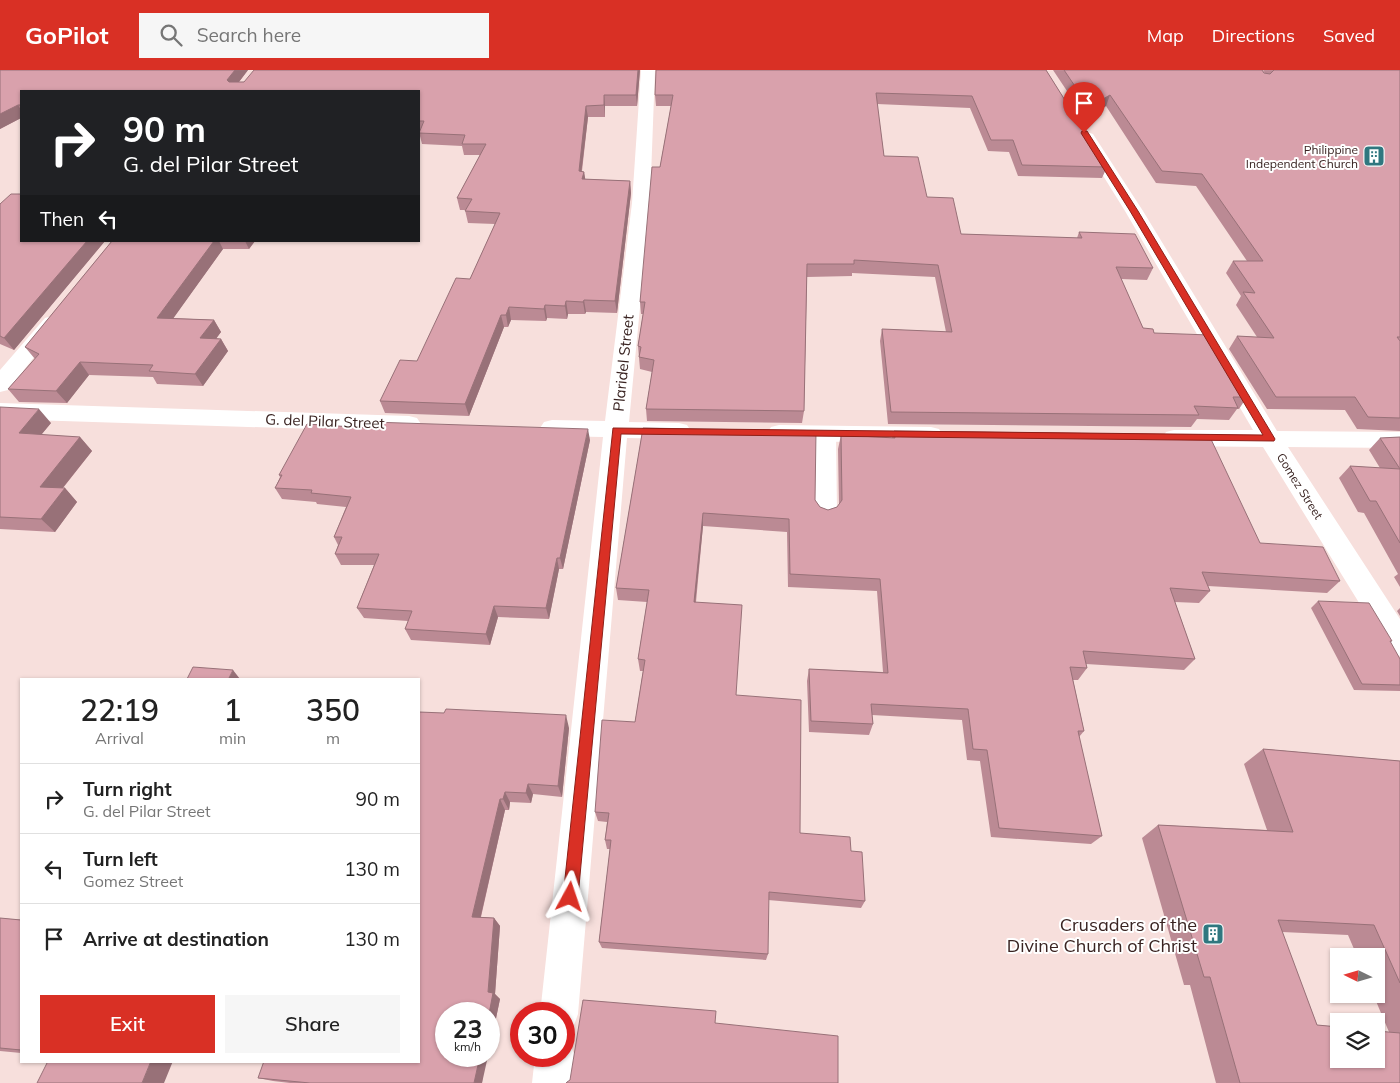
<!DOCTYPE html>
<style>
:root{--surface:#fff;--page:#f6f6f6;--text:#222;--muted:#767676;--line:#e0e0e0;--accent:#d93025}
body{margin:0;font-family:Mulish,sans-serif;background:var(--page);color:var(--text);height:100vh;display:flex;flex-direction:column;font-size:19px;white-space:nowrap}
*{box-sizing:border-box;margin:0}
p{font-size:16px;color:var(--muted)}
.icon{flex:none;width:28px;height:28px;fill:none;stroke:currentColor;stroke-width:2;stroke-linecap:round;stroke-linejoin:round}
.map{position:relative;flex:1;overflow:hidden}
.side{position:absolute;left:20px;top:608px;width:400px;height:385px;display:flex;flex-direction:column;background:var(--surface);border-radius:0px;box-shadow:0 1px 4px #0004}
.side>*{flex:none}
.banner{position:absolute;left:20px;top:20px;width:400px;height:152px;border-radius:0px;box-shadow:0 1px 4px #0004;background:#202124;color:#fff;overflow:hidden}
.needle{width:32px;rotate:275deg}
.buttons{position:absolute;left:1330px;top:878px;display:grid;gap:10px}
.buttons a{display:grid;place-items:center;width:55px;height:55px;border-radius:0px;background:var(--surface);box-shadow:0 1px 4px #0004;font-size:25px}
.speed{position:absolute;left:435px;top:932px;display:flex;gap:10px;font-size:25px;font-weight:700;text-align:center}
.speed>*{display:grid;place-content:center;width:65px;height:65px;border-radius:50%;background:var(--surface);box-shadow:0 1px 4px #0004;line-height:1}
.speed small{font-size:12px;font-weight:400}
.speed .limit{border:8px solid #d22;background:#fff;color:#111}
.pin{position:absolute;display:grid;place-items:center;width:42px;height:42px;color:#fff;margin:-51px -21px;border-radius:50% 50% 50% 0;rotate:-45deg;box-shadow:0 0 5px #0007}
.pin .icon{rotate:45deg}
.me{position:absolute;width:55px;margin:-28px;rotate:5deg;stroke-linejoin:round;filter:drop-shadow(0 0 4px #0008)}
.turn{display:flex;align-items:center;gap:18px;height:105px;padding:0 20px;font-size:22px}
.turn .icon{width:65px;height:65px;stroke-width:2.5}
.turn b{display:block;font-size:35px;line-height:42px}
.then{display:flex;align-items:center;height:48px;padding:0 20px;background:#0003;gap:10px;font-size:19px}
.eta{display:flex;justify-content:space-evenly;align-items:center;height:85px;text-align:center}
.eta b{font-size:30px;font-weight:600;line-height:35px}
.action{display:flex;gap:10px;margin-top:auto;padding:10px 20px}
.action a{flex:1;height:58px;border-radius:0px;background:var(--accent);color:#fff;font-size:20px;font-weight:600;line-height:58px;text-align:center}
.action a+a{background:var(--page);color:var(--text)}
ul{padding:0;list-style:none}
li{display:flex;align-items:center;gap:15px;height:70px;padding:0 20px;border-top:1px solid var(--line)}
li div{flex:1}
li b{display:block;font-size:19px}
li em{font-style:normal}
header{display:flex;align-items:center;gap:30px;box-sizing:border-box;height:70px;padding:0 25px;background:var(--accent);color:#fff}
header strong{font-size:24px}
nav{display:flex;gap:28px;margin-inline-start:auto;font-size:18px}
.search{width:350px;height:45px;background:var(--page);display:flex;align-items:center;gap:12px;box-sizing:border-box;padding:0 18px;border-radius:0px;color:var(--muted);font-size:19px}
.map>svg:first-child{display:block}
.lines{fill:none;stroke-linecap:round;stroke-linejoin:round}
.service{fill:#fff;fill-rule:evenodd}
.minor{fill:#fff;fill-rule:evenodd}
.wall{fill:#bb8a94;fill-rule:evenodd}
.shaded-wall{fill:#987178}
.building{fill:#d9a1ac;stroke:#987178}
.route{fill:#d93025;stroke:#8d1f18}
.labels{text-anchor:middle;dominant-baseline:central;stroke-width:4;stroke-linejoin:round;paint-order:stroke}
.far-poi-label{font-size:12px;fill:#392321;stroke:#fff;text-anchor:end}
.far-street-label{font-size:12px;fill:#392321;stroke:#fff}
.street-label{font-size:15px;fill:#392321;stroke:#fff}
.near-poi-label{font-size:18px;fill:#392321;stroke:#fff;text-anchor:end}
</style>
<header>
<strong>GoPilot</strong>
<div class="search"><svg class="icon" aria-label="search" viewBox="0 0 24 24"><circle cx="10" cy="10" r="6"/><path d="M15 15l6 6"/></svg>Search here</div>
<nav><a>Map</a><a>Directions</a><a>Saved</a></nav>
</header>
<div class="map">
<svg width="1400" height="1013" viewBox="0 0 1400 1013">
<rect width="100%" height="100%" fill="#f7dfdc"/>
<g class="lines">
<path class="service" d="M 826,356 L 833,358 L 836,363 L 837,443 L 833,449 L 826,451 L 819,449 L 815,443 L 816,363 L 819,358 Z"/>
<path class="minor" d="M 641,0 L 655,0 L 650,133 L 629,352 L 679,353 L 687,355 L 691,361 L 687,367 L 679,369 L 627,368 L 578,944 L 573,958 L 564,961 L 564,944 L 540,944 L 603,367 L 552,366 L 544,364 L 540,358 L 544,352 L 552,350 L 605,351 L 632,133 Z
M 1087,62 L 1093,64 L 1143,141 L 1277,361 L 1400,362 L 1400,378 L 1288,377 L 1400,549 L 1400,586 L 1390,583 L 1263,377 L 1174,376 L 1166,374 L 1162,368 L 1166,362 L 1174,360 L 1253,360 L 1125,141 L 1079,67 L 1081,64 Z
M 52,246 L 59,248 L 62,252 L 8,320 L 0,322 L 0,300 L 45,248 Z
M 0,333 L 409,346 L 417,348 L 421,354 L 417,360 L 409,362 L 0,349 Z
M 779,355 L 931,357 L 939,359 L 943,365 L 939,371 L 931,373 L 779,371 L 771,369 L 767,363 L 771,357 Z
M 564,970 L 569,972 L 575,986 L 572,1013 L 532,1013 L 535,986 L 564,986 Z"/>
</g>
<path class="wall" d="M 0,0 L 248,0 L 239,12 L 640,0 L 637,36 L 605,36 L 605,47 L 588,47 L 582,101 L 584,102 L 585,109 L 630,111 L 631,123 L 617,243 L 586,242 L 585,244 L 568,244 L 567,249 L 547,248 L 546,251 L 511,250 L 508,257 L 504,257 L 469,346 L 385,343 L 380,331 L 417,291 L 470,209 L 495,154 L 468,153 L 465,140 L 460,140 L 457,128 L 480,85 L 464,85 L 462,76 L 422,74 L 419,62 L 419,21 L 21,21 L 21,48 L 0,59 Z
M 1046,0 L 1107,97 L 1102,108 L 1018,106 L 1009,82 L 988,81 L 970,38 L 877,34 L 884,86 L 927,127 L 961,164 L 1077,168 L 1079,162 L 1153,198 L 1147,210 L 1121,209 L 1143,258 L 1154,263 L 1247,327 L 1239,339 L 1237,339 L 1229,350 L 1197,349 L 1191,357 L 888,354 L 880,271 L 882,259 L 946,262 L 935,207 L 852,203 L 852,206 L 807,207 L 804,341 L 802,353 L 647,351 L 646,339 L 652,302 L 640,299 L 638,276 L 643,244 L 641,244 L 640,232 L 660,97 L 671,36 L 656,36 L 655,25 Z
M 1053,0 L 1262,0 L 1265,3 L 1263,0 L 1400,0 L 1400,361 L 1357,359 L 1345,340 L 1267,339 L 1229,279 L 1237,266 L 1257,267 L 1236,235 L 1241,226 L 1226,203 L 1233,191 L 1247,191 L 1196,116 L 1156,113 L 1106,36 L 1085,48 Z
M 0,134 L 21,171 L 105,171 L 14,280 L 0,274 Z
M 112,171 L 255,171 L 249,179 L 223,179 L 173,248 L 214,250 L 221,262 L 216,268 L 221,269 L 228,281 L 203,316 L 157,314 L 153,307 L 89,305 L 67,333 L 19,332 L 8,319 L 35,289 L 25,277 Z
M 0,337 L 51,353 L 41,365 L 80,367 L 92,381 L 63,418 L 65,418 L 77,432 L 55,462 L 0,459 Z
M 643,358 L 815,430 L 820,437 L 828,440 L 837,437 L 839,435 L 838,379 L 841,365 L 892,368 L 894,361 L 1260,473 L 1340,511 L 1327,523 L 1208,516 L 1210,521 L 1199,533 L 1175,532 L 1195,589 L 1184,600 L 1086,594 L 1087,598 L 1078,610 L 1073,610 L 1084,661 L 1079,667 L 1102,766 L 1091,774 L 991,767 L 980,691 L 967,690 L 962,650 L 872,645 L 873,654 L 869,665 L 809,662 L 807,611 L 809,599 L 883,602 L 877,521 L 788,517 L 787,462 L 703,456 L 696,532 L 736,625 L 800,763 L 851,781 L 865,831 L 861,838 L 768,830 L 768,884 L 766,890 L 602,878 L 599,872 L 610,779 L 607,779 L 605,770 L 607,752 L 598,751 L 595,742 L 635,652 L 643,601 L 640,601 L 638,589 L 647,532 L 618,530 L 616,518 Z
M 1400,367 L 1400,517 L 1394,507 L 1398,504 L 1364,443 L 1358,442 L 1339,408 L 1350,396 L 1380,398 L 1369,380 L 1380,368 Z
M 590,370 L 563,499 L 559,499 L 549,549 L 498,547 L 490,575 L 411,570 L 405,559 L 408,551 L 364,548 L 357,538 L 374,495 L 341,495 L 335,484 L 338,475 L 334,467 L 346,437 L 317,434 L 316,432 L 282,429 L 275,418 L 280,407 L 279,405 Z
M 1318,531 L 1392,571 L 1390,572 L 1400,589 L 1400,621 L 1354,620 L 1311,538 Z
M 1400,538 L 1400,546 L 1397,541 Z
M 419,642 L 569,658 L 562,727 L 533,724 L 531,733 L 510,732 L 509,740 L 505,740 L 481,847 L 494,848 L 500,856 L 495,924 L 500,929 L 489,982 L 489,944 L 482,1013 L 290,1013 L 273,1011 L 258,1008 L 419,991 Z
M 1263,679 L 1400,691 L 1400,1013 L 1216,1013 L 1190,915 L 1184,915 L 1142,768 L 1158,755 L 1267,760 L 1244,694 ZM 1282,862 L 1348,865 L 1357,886 L 1376,886 L 1376,924 L 1373,924 L 1389,962 L 1317,955 Z
M 0,848 L 21,850 L 21,983 L 0,981 Z"/>
<path class="shaded-wall" d="M 235,0 L 248,0 L 232,21 L 227,10 Z
M 638,0 L 640,0 L 637,36 L 636,25 Z
M 604,25 L 605,36 L 605,47 L 604,35 Z
M 1110,25 L 1106,36 L 1085,48 L 1089,37 Z
M 18,35 L 21,40 L 21,48 L 0,59 L 0,44 Z
M 586,36 L 588,47 L 580,113 L 579,101 Z
M 584,102 L 586,113 L 582,109 Z
M 630,111 L 631,123 L 617,243 L 615,231 Z
M 87,171 L 105,171 L 14,280 L 4,268 Z
M 214,171 L 219,171 L 223,179 L 165,260 L 157,248 Z
M 245,171 L 255,171 L 249,179 Z
M 584,230 L 586,242 L 585,244 L 583,232 Z
M 566,231 L 568,244 L 567,249 L 565,236 Z
M 545,235 L 547,248 L 546,251 L 544,239 Z
M 509,237 L 511,250 L 508,257 L 506,245 Z
M 501,245 L 504,257 L 469,346 L 465,334 Z
M 214,250 L 221,262 L 208,280 L 200,268 Z
M 221,269 L 228,281 L 203,316 L 195,304 Z
M 80,292 L 89,305 L 67,333 L 56,321 Z
M 39,339 L 51,353 L 31,377 L 19,363 Z
M 588,359 L 590,370 L 563,499 L 560,488 Z
M 80,367 L 92,381 L 53,430 L 40,417 Z
M 65,418 L 77,432 L 55,462 L 41,449 Z
M 703,443 L 703,456 L 694,544 L 694,532 Z
M 557,488 L 559,499 L 549,549 L 546,538 Z
M 494,536 L 498,547 L 490,575 L 486,564 Z
M 233,600 L 240,609 L 229,608 Z
M 566,645 L 569,658 L 562,727 L 558,716 Z
M 528,714 L 533,724 L 531,733 L 526,723 Z
M 505,722 L 510,732 L 509,740 L 503,729 Z
M 500,729 L 505,740 L 479,854 L 472,847 Z
M 494,848 L 500,856 L 495,924 L 500,929 L 489,982 L 488,922 Z
M 480,986 L 488,986 L 482,1013 L 474,1013 Z
M 151,991 L 173,991 L 164,1013 L 142,1013 Z"/>
<path class="building" d="M 0,0 L 235,0 L 227,10 L 229,12 L 244,12 L 254,0 L 638,0 L 636,25 L 604,25 L 604,35 L 586,36 L 579,101 L 584,102 L 582,109 L 630,111 L 615,231 L 584,230 L 583,232 L 566,231 L 565,236 L 545,235 L 544,239 L 509,237 L 506,245 L 501,245 L 465,334 L 380,331 L 400,290 L 417,291 L 456,208 L 470,209 L 500,143 L 465,141 L 472,129 L 457,128 L 486,74 L 462,74 L 465,65 L 419,63 L 424,51 L 419,51 L 419,21 L 21,21 L 21,35 L 18,35 L 0,44 Z
M 656,0 L 1046,0 L 1107,97 L 1022,95 L 1013,70 L 991,70 L 972,26 L 876,23 L 884,86 L 918,87 L 927,127 L 953,128 L 961,164 L 1082,168 L 1079,162 L 1135,164 L 1153,198 L 1116,197 L 1143,258 L 1153,259 L 1154,263 L 1210,265 L 1247,327 L 1233,327 L 1238,338 L 1194,336 L 1199,345 L 891,342 L 882,259 L 952,262 L 938,195 L 854,190 L 854,194 L 807,194 L 804,341 L 646,339 L 654,290 L 639,287 L 641,277 L 638,276 L 645,232 L 640,232 L 652,97 L 660,97 L 673,25 L 655,25 Z
M 1064,0 L 1262,0 L 1264,3 L 1270,4 L 1274,0 L 1400,0 L 1400,267 L 1397,267 L 1400,271 L 1400,348 L 1368,347 L 1355,327 L 1276,327 L 1237,266 L 1274,268 L 1243,222 L 1255,223 L 1233,191 L 1263,191 L 1202,104 L 1162,101 L 1110,25 L 1089,37 Z
M 11,124 L 21,124 L 21,171 L 87,171 L 4,268 L 0,266 L 0,134 Z
M 112,171 L 214,171 L 157,248 L 214,250 L 200,268 L 221,269 L 195,304 L 149,301 L 153,295 L 80,292 L 56,321 L 8,319 L 39,284 L 25,277 Z
M 0,337 L 39,339 L 19,363 L 80,367 L 40,417 L 65,418 L 41,449 L 0,447 Z
M 371,352 L 588,359 L 560,488 L 557,488 L 546,538 L 494,536 L 486,564 L 405,559 L 412,541 L 357,538 L 379,484 L 335,484 L 342,467 L 334,467 L 351,427 L 311,423 L 312,420 L 275,418 L 282,405 L 279,405 L 307,354 L 368,358 Z
M 643,358 L 816,361 L 815,430 L 820,437 L 828,440 L 837,437 L 842,430 L 841,365 L 895,368 L 894,361 L 1209,365 L 1260,473 L 1323,477 L 1340,511 L 1202,502 L 1210,521 L 1170,518 L 1195,589 L 1083,581 L 1087,598 L 1070,597 L 1084,661 L 1078,661 L 1102,766 L 999,758 L 987,680 L 973,679 L 968,639 L 871,634 L 873,654 L 811,651 L 809,599 L 888,603 L 880,509 L 790,504 L 789,449 L 703,443 L 694,532 L 742,535 L 736,625 L 801,630 L 800,763 L 850,767 L 851,781 L 862,782 L 865,831 L 769,822 L 768,884 L 599,872 L 611,770 L 605,770 L 609,743 L 595,742 L 602,650 L 635,652 L 645,590 L 638,589 L 649,520 L 616,518 Z
M 1400,367 L 1400,473 L 1376,431 L 1370,431 L 1350,396 L 1400,399 L 1380,368 Z
M 1318,531 L 1369,533 L 1392,571 L 1390,571 L 1400,589 L 1400,615 L 1362,614 Z
M 193,597 L 233,600 L 229,608 L 239,609 L 187,609 Z
M 446,639 L 566,645 L 558,716 L 528,714 L 526,723 L 505,722 L 503,729 L 500,729 L 472,847 L 494,848 L 488,922 L 493,923 L 489,944 L 446,944 L 446,986 L 480,986 L 474,1013 L 310,1013 L 258,1008 L 264,991 L 419,991 L 419,642 L 444,643 Z
M 1263,679 L 1400,691 L 1400,913 L 1374,855 L 1278,850 L 1317,955 L 1339,957 L 1339,989 L 1376,989 L 1376,961 L 1400,963 L 1400,1013 L 1240,1013 L 1210,907 L 1204,907 L 1158,755 L 1293,762 Z
M 0,848 L 21,850 L 21,980 L 0,978 Z
M 583,930 L 716,941 L 715,953 L 838,966 L 838,1013 L 566,1013 L 567,1012 L 570,1010 Z
M 48,991 L 151,991 L 142,1013 L 37,1013 Z"/>
<path class="route" d="M 1082,61 L 1087,61 L 1138,141 L 1275,369 L 1274,371 L 621,364 L 578,827 L 576,832 L 570,835 L 565,832 L 563,827 L 613,358 L 1263,365 L 1130,141 L 1081,63 Z"/>
<defs>
<g id="building-square" transform="scale(1.125)"><rect x="-9" y="-9" width="18" height="18" rx="4" fill="#2f777f" stroke="#fff"/><path d="M-4-6H4V6H1V3H-1V6H-4ZM-2.5-4.3h1.7v1.8h-1.7ZM.8-4.3h1.7v1.8H.8ZM-2.5-1h1.7V.8h-1.7ZM.8-1h1.7V.8H.8Z" fill="#fff"/></g>
</defs>
<g fill-rule="evenodd">
<use href="#building-square" x="1374" y="86"/>
<use href="#building-square" x="1213" y="864"/>
</g>
<g class="labels">
<g class="far-poi-label">
<text x="1358" y="79">Philippine<tspan x="1358" dy="14">Independent Church</tspan></text>
</g>
<g class="far-street-label">
<text transform="translate(1300 416) rotate(58)">Gomez Street</text>
</g>
<g class="street-label">
<text transform="translate(623 293) rotate(-84)">Plaridel Street</text>
<text transform="translate(325 351) rotate(2)">G. del Pilar Street</text>
</g>
<g class="near-poi-label">
<text x="1197" y="854">Crusaders of the<tspan x="1197" dy="21">Divine Church of Christ</tspan></text>
</g>
</g>
</svg>
<div class="buttons">
<a><svg class="needle" viewBox="-14 -14 28 28"><path d="M0-13l5 13h-10z" fill="#e53935"/><path d="M0 13l5-13h-10z" fill="#767676"/></svg></a>
<a><svg class="icon" aria-label="layers" viewBox="0 0 24 24"><path d="M12 4l9 5-9 5-9-5zM3 14l9 5 9-5"/></svg></a>
</div>
<div class="speed"><div>23<small>km/h</small></div><div class="limit">30</div></div>
<div class="pin" style="left:1084px;top:63px;background:#d93025"><svg class="icon" aria-label="arrive" viewBox="0 0 24 24"><path d="M6 21V4h12l-3 4 3 4H6"/></svg></div>
<svg class="me" style="left:570px;top:827px" viewBox="-20 -20 40 40"><path d="M0-17L14 15 0 8-14 15z" fill="#d93025" stroke="#fff" stroke-width="4"/></svg>
<div class="banner">
<div class="turn"><svg class="icon" aria-label="right" viewBox="0 0 24 24"><path d="M7 20v-9h11M14 6l5 5-5 5"/></svg><div><b>90 m</b>G. del Pilar Street</div></div>
<div class="then">Then<svg class="icon" aria-label="left" viewBox="0 0 24 24"><path d="M17 20v-9H6M10 6l-5 5 5 5"/></svg></div>
</div>
<section class="side">
<div class="eta">
<div><b>22:19</b><p>Arrival</p></div>
<div><b>1</b><p>min</p></div>
<div><b>350</b><p>m</p></div>
</div>
<ul>
<li><svg class="icon" aria-label="right" viewBox="0 0 24 24"><path d="M7 20v-9h11M14 6l5 5-5 5"/></svg><div><b>Turn right</b><p>G. del Pilar Street</p></div><em>90 m</em></li>
<li><svg class="icon" aria-label="left" viewBox="0 0 24 24"><path d="M17 20v-9H6M10 6l-5 5 5 5"/></svg><div><b>Turn left</b><p>Gomez Street</p></div><em>130 m</em></li>
<li><svg class="icon" aria-label="arrive" viewBox="0 0 24 24"><path d="M6 21V4h12l-3 4 3 4H6"/></svg><div><b>Arrive at destination</b></div><em>130 m</em></li>
</ul>
<div class="action"><a>Exit</a><a>Share</a></div>
</section>
</div>
